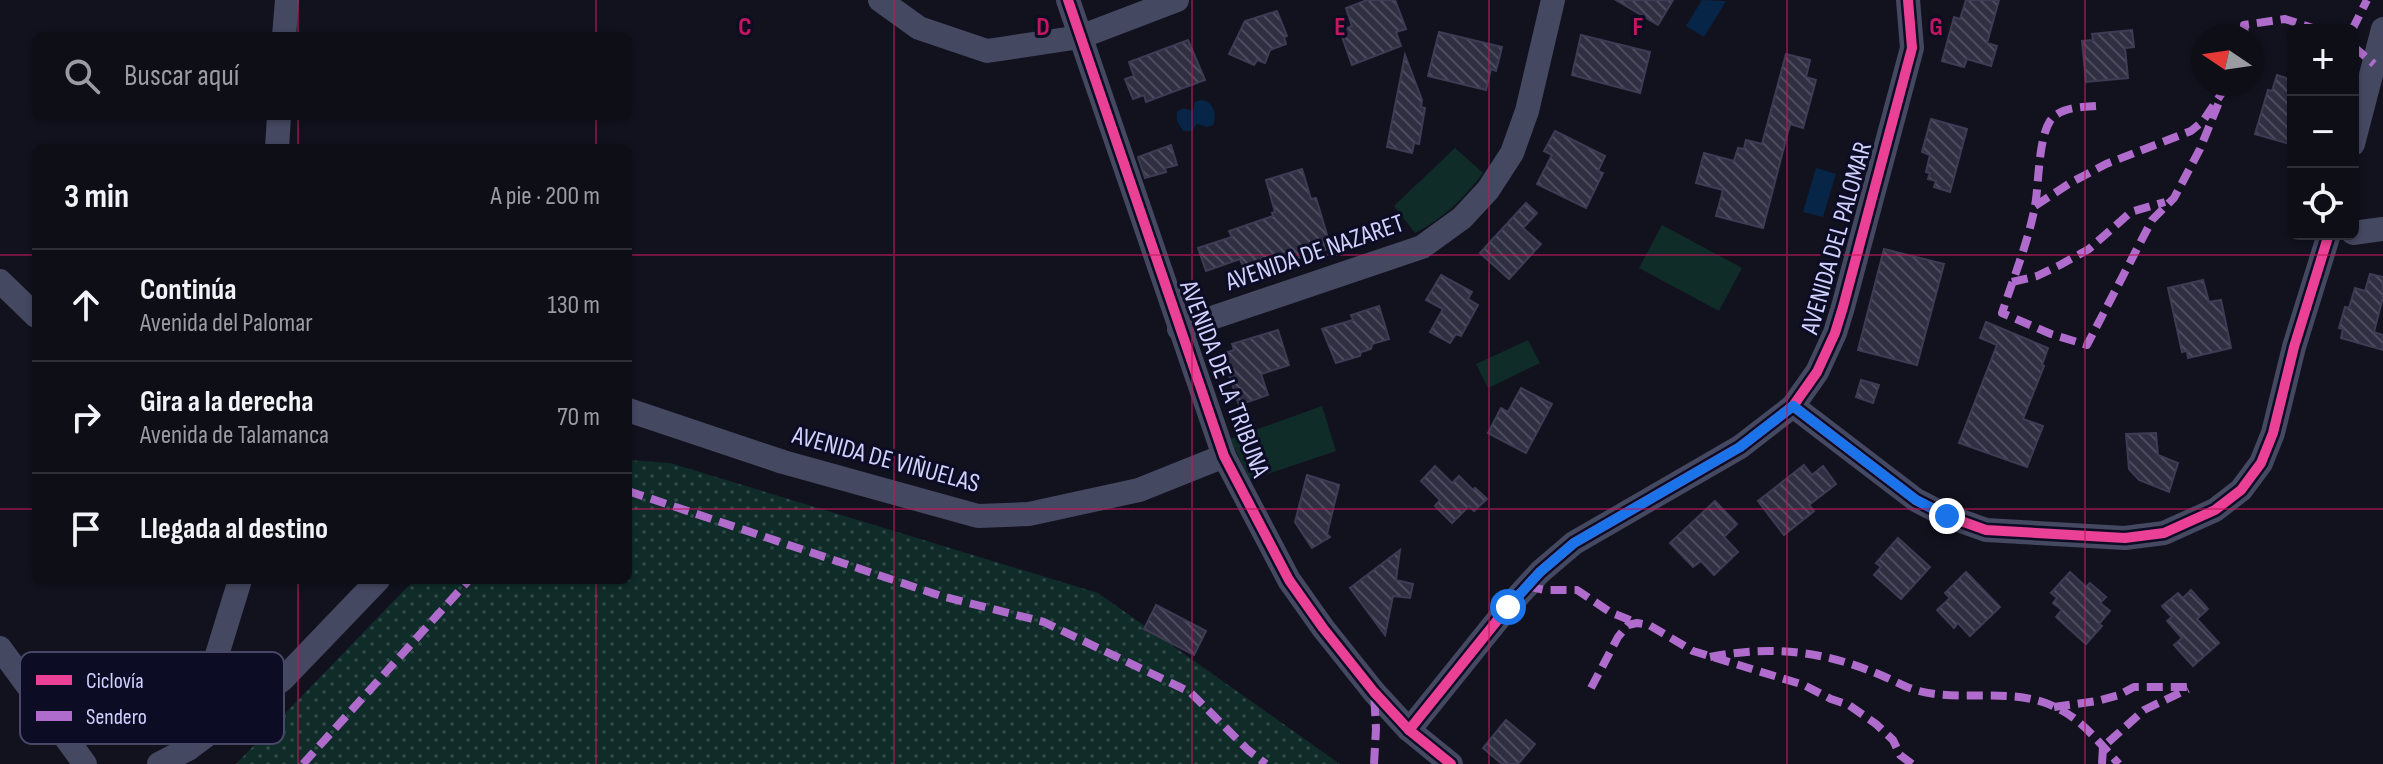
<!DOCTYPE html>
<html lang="es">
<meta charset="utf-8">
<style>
:root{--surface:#0e0e17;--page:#171720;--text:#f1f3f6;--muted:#9b9ca1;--line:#2e2e36}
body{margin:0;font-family:"Sofia Sans Condensed",sans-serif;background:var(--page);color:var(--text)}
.controls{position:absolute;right:24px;top:24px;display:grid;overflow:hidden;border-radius:12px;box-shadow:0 2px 6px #0004}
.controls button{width:72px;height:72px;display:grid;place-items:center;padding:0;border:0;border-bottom:2px solid var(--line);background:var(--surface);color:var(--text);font:40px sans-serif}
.compass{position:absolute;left:2191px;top:24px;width:72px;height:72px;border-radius:50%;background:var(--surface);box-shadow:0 2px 6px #0004;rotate:283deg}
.stop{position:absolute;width:24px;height:24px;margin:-18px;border:6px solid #1a73e8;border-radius:50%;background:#fff}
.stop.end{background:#1a73e8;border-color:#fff;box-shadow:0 2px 8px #0008}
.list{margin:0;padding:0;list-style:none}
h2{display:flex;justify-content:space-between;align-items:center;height:104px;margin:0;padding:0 32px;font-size:34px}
h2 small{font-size:26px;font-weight:400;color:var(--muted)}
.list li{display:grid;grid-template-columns:52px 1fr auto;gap:24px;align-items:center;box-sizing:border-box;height:112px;padding:0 32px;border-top:2px solid var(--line)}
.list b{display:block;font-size:30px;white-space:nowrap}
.list p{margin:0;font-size:26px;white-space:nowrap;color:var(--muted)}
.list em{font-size:26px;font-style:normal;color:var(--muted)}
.icon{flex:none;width:44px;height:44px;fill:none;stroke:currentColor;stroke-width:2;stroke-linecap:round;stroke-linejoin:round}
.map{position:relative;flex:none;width:2383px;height:764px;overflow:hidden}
.search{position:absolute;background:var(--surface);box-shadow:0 2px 6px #0004;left:32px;top:32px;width:600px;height:88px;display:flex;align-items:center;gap:20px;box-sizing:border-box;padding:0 28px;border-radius:12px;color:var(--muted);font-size:30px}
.panel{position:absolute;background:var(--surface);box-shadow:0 2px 6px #0004;left:32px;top:144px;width:600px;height:440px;border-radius:12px}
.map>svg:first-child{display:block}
</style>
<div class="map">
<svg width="2383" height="764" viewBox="0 0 2383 764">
<defs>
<pattern id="park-dots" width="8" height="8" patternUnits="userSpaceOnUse" patternTransform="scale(2)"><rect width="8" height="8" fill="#0f2c29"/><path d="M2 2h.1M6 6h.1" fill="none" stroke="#314a49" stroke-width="1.8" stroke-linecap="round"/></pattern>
<pattern id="building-back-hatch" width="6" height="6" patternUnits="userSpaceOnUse" patternTransform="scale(2)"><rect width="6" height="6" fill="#302f42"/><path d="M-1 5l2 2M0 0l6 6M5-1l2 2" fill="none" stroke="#4d4c5e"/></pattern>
</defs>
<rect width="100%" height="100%" fill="#12121f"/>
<polygon fill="url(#park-dots)" points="628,460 670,463 1098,593 1340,764 236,764 414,580 628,580"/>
<g fill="#0f2c29">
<path d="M1455,148L1483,173C1464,198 1444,218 1415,233L1394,206Z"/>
<polygon points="1662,225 1742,268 1719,311 1639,268"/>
<polygon points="1528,340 1540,363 1488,388 1476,364"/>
<polygon points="1322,406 1336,451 1250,480 1230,439"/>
</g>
<g fill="#072546">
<polygon points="1702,0 1726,1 1704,37 1686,26"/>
<path d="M1201,100C1214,101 1217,115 1213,125L1208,127L1197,124L1192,131H1183L1177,121V112L1183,108L1193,111L1195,102Z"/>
<polygon points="1816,168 1836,174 1823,217 1803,212"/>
</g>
<g fill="url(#building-back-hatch)" stroke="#3c3c54" stroke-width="2">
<polygon points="1367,0 1395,0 1406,29 1396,32 1401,46 1352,65 1340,31 1352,26 1346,8"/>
<polygon points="1616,0 1673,0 1658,25"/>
<polygon points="1966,0 1999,0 1987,43 1997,46 1991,66 1967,59 1964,67 1942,61 1954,17 1960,19"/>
<polygon points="1277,11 1287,36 1284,37 1286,44 1270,50 1265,63 1257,60 1254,65 1229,54 1245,21"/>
<polygon points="2132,30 2134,47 2125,48 2128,78 2086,82 2082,41 2093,40 2092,34"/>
<polygon points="1439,32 1502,47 1496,71 1491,69 1486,90 1428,76"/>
<polygon points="1581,35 1650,52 1640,93 1572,75"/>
<polygon points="1188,40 1205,80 1146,102 1144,95 1133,99 1125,79 1134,76 1129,62"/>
<polygon points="1786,54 1810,60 1806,77 1816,80 1803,128 1790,124 1763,228 1716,216 1723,190 1696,183 1704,153 1734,161 1738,148 1744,149 1746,140 1762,144"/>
<polygon points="1405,55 1422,100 1421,107 1425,108 1419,144 1414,143 1412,153 1387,147"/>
<polygon points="2277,75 2293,80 2293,145 2255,134 2268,90 2272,91"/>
<polygon points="1931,119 1967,129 1950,192 1934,187 1936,181 1928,179 1930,173 1926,172 1930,155 1922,152"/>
<polygon points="1555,131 1605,156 1598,171 1603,173 1586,208 1537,184 1552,155 1544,151"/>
<polygon points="1171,145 1177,165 1165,168 1166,172 1145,178 1138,157"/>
<polygon points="1302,169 1311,199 1316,198 1331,248 1289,261 1286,252 1243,266 1240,259 1206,271 1198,248 1232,237 1229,231 1273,216 1272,213 1275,212 1266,180"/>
<polygon points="1526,203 1537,213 1523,228 1541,244 1509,279 1480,253"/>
<polygon points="1884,249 1944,264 1917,365 1858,350"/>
<polygon points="2370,274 2383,277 2383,297 2374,332 2383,335 2383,350 2341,338 2343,329 2339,328 2345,307 2349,308 2355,288 2365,291"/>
<polygon points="1441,275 1472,292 1468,299 1478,305 1461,336 1456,334 1450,343 1430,332 1443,309 1426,300"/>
<polygon points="2203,280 2209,302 2221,300 2231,348 2188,358 2187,351 2182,352 2168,288"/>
<polygon points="1379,306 1389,339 1372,344 1371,349 1361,352 1360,356 1336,363 1322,329 1353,320 1351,315"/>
<polygon points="1986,322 2048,348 2042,365 2044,366 2023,419 2043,426 2027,467 1959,443 1997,345 1980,338"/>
<polygon points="1278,330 1289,365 1261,374 1268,395 1239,405 1222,354 1234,350 1232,344"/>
<polygon points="1861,380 1879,385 1873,403 1856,397"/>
<polygon points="1521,388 1552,404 1526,453 1488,433 1501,408 1508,412"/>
<polygon points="2156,433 2158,455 2178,463 2169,492 2139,480 2129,469 2126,434"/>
<polygon points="1804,465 1812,475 1823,466 1836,484 1809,505 1814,511 1784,535 1758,501"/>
<polygon points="1435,466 1452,483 1459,476 1473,490 1475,488 1487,499 1474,511 1469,506 1452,523 1435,506 1440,500 1421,481"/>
<polygon points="1307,475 1339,485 1327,534 1330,537 1312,548 1295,522"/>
<polygon points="1715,501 1737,524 1724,537 1738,552 1714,575 1701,561 1693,567 1670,543"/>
<polygon points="1898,538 1930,567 1901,599 1874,575 1881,567 1876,563"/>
<polygon points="1400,550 1396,580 1413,584 1410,598 1393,596 1385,635 1350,588"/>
<polygon points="1966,572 2000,607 1970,636 1958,623 1954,628 1937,610 1950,598 1945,593"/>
<polygon points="2070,572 2086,587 2090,583 2106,597 2100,603 2110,611 2099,624 2102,626 2086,644 2056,617 2062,610 2053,603 2057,598 2051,593"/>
<polygon points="2191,590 2208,609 2197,619 2219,643 2193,666 2174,645 2182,638 2167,621 2172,617 2162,606 2178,593 2183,598"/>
<polygon points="1156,605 1206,631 1194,655 1144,629"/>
<polygon points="1506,720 1535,744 1518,764 1502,764 1483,748"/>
</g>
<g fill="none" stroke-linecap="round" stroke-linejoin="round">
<g stroke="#454861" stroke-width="24">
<polyline points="880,0 919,28 987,51 1080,37 1177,0"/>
<polyline points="1068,0 1224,456 1289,580 1323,628 1374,692 1409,730 1451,764"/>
<polyline points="284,36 287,0"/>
<polyline points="2353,144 2383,29"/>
<polyline points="277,148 279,116"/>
<polyline points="2353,233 2383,229"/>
<polyline points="0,281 36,316"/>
<polyline points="1179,329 1422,247 1462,218 1488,190 1512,153 1527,111 1553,0"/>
<polyline points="1793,406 1916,500 1947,516 1986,530 2125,538 2164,533 2215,510 2241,490 2261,463 2273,433 2294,347 2329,234"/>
<polyline points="628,410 783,462 978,516 1029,514 1139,490 1224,456"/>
<polyline points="0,648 85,764"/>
<polyline points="1409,730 1508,607 1540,572 1574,543 1740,447 1793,406 1817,372 1835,333 1843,307 1912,48 1908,0"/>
<polyline points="188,749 240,580"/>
<polyline points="159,764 188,749 283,679 378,580"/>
</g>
<g stroke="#b06ccc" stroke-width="8" stroke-dasharray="16 8" stroke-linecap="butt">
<polyline points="2352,30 2367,0"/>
<polyline points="2245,36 2244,25 2285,19 2319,30"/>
<polyline points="2353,46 2374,64"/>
<path d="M2096,106C2081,107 2060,107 2050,121C2038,140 2039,184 2035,206C2028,243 2013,279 2002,313L2051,334L2087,345L2152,220L2174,198L2200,149L2221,97"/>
<polyline points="2035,206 2070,183 2106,164 2191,131 2203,121 2228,84"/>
<polyline points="2012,282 2037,276 2060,265 2089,249 2131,212 2165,202"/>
<polyline points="628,491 941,596 1044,622 1190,692 1248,750 1266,764"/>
<polyline points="1527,586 1544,590 1577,590 1610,612 1637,623"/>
<path d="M1710,657C1772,645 1825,651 1883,676C1904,685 1911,691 1935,694C1978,699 2022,688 2061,710C2084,722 2101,745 2119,764"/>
<polyline points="1591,688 1618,637 1628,625 1637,623 1649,625 1693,651 1804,685 1831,699 1849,705 1876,724 1893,740 1900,755 1912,764"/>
<polyline points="2054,707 2097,701 2119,695 2134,687 2191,687"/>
<polyline points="303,764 469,580"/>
<polyline points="1374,764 1376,729 1374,692"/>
<polyline points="2102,764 2103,747 2144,710 2188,689"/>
</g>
<g stroke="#0d0c25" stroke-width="15">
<g id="cycleway">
<polyline points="1068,0 1224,456 1289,580 1323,628 1374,692 1409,730 1451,764"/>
<polyline points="1793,406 1916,500 1947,516 1986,530 2125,538 2164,533 2215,510 2241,490 2261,463 2273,433 2294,347 2329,234"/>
<polyline points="1409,730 1508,607 1540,572 1574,543 1740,447 1793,406 1817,372 1835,333 1843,307 1912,48 1908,0"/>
</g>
</g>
<use href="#cycleway" stroke="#ea4096" stroke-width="10"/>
</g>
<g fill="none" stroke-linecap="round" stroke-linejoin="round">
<polyline stroke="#1a73e8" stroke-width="10" points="1508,607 1540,572 1574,543 1740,447 1793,406 1916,500 1947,516"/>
</g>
<path fill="none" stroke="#c2185b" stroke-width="2" stroke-opacity="0.55" d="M298,0V36M596,0V36M894,0V764M1192,0V764M1489,0V764M1787,0V764M2085,0V764M298,116V148M596,116V148M0,255H36M628,255H2383M0,509H36M628,509H2383M298,580V764M596,580V764"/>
<g text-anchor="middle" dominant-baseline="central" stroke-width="6" stroke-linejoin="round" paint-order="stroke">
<g font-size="26" fill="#d0d1ff" stroke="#0d0c25">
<text transform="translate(1837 238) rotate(-74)">AVENIDA DEL PALOMAR</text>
<text transform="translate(1315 253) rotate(-19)">AVENIDA DE NAZARET</text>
<text transform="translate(1224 379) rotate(69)">AVENIDA DE LA TRIBUNA</text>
<text transform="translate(886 460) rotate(15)">AVENIDA DE VIÑUELAS</text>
</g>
</g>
<rect x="20" y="652" width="264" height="92" rx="12" fill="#0d0c25" stroke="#484766" stroke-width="2"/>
<rect x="36" y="675" width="36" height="10" fill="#ea4096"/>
<rect x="36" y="711" width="36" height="10" fill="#b06ccc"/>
<g font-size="22" fill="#d0d1ff">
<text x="86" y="688">Ciclovía</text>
<text x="86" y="724">Sendero</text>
</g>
<g font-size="26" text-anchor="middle" font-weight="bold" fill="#c2185b" stroke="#0d0c25" stroke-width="6" stroke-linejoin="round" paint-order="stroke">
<text x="745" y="35">C</text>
<text x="1043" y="35">D</text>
<text x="1340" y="35">E</text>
<text x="1638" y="35">F</text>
<text x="1936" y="35">G</text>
</g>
</svg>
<div class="controls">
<button>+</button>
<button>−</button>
<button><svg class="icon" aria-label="locate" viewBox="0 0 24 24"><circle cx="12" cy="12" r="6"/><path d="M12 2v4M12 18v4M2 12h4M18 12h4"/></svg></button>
</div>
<svg class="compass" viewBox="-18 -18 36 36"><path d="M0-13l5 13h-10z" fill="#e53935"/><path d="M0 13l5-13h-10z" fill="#9b9ca1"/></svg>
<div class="stop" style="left:1508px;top:607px"></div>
<div class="stop end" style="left:1947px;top:516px"></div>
<div class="search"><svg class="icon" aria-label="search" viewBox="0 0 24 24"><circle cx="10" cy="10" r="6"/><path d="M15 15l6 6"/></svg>Buscar aquí</div>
<section class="panel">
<h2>3 min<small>A pie · 200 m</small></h2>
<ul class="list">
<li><svg class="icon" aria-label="ahead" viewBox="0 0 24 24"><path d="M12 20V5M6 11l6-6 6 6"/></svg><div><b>Continúa</b><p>Avenida del Palomar</p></div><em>130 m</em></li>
<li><svg class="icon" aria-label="right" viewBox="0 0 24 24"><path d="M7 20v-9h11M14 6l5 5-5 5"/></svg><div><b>Gira a la derecha</b><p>Avenida de Talamanca</p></div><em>70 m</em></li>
<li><svg class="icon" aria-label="arrive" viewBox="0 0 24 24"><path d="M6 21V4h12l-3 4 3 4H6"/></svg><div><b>Llegada al destino</b></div></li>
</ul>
</section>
</div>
